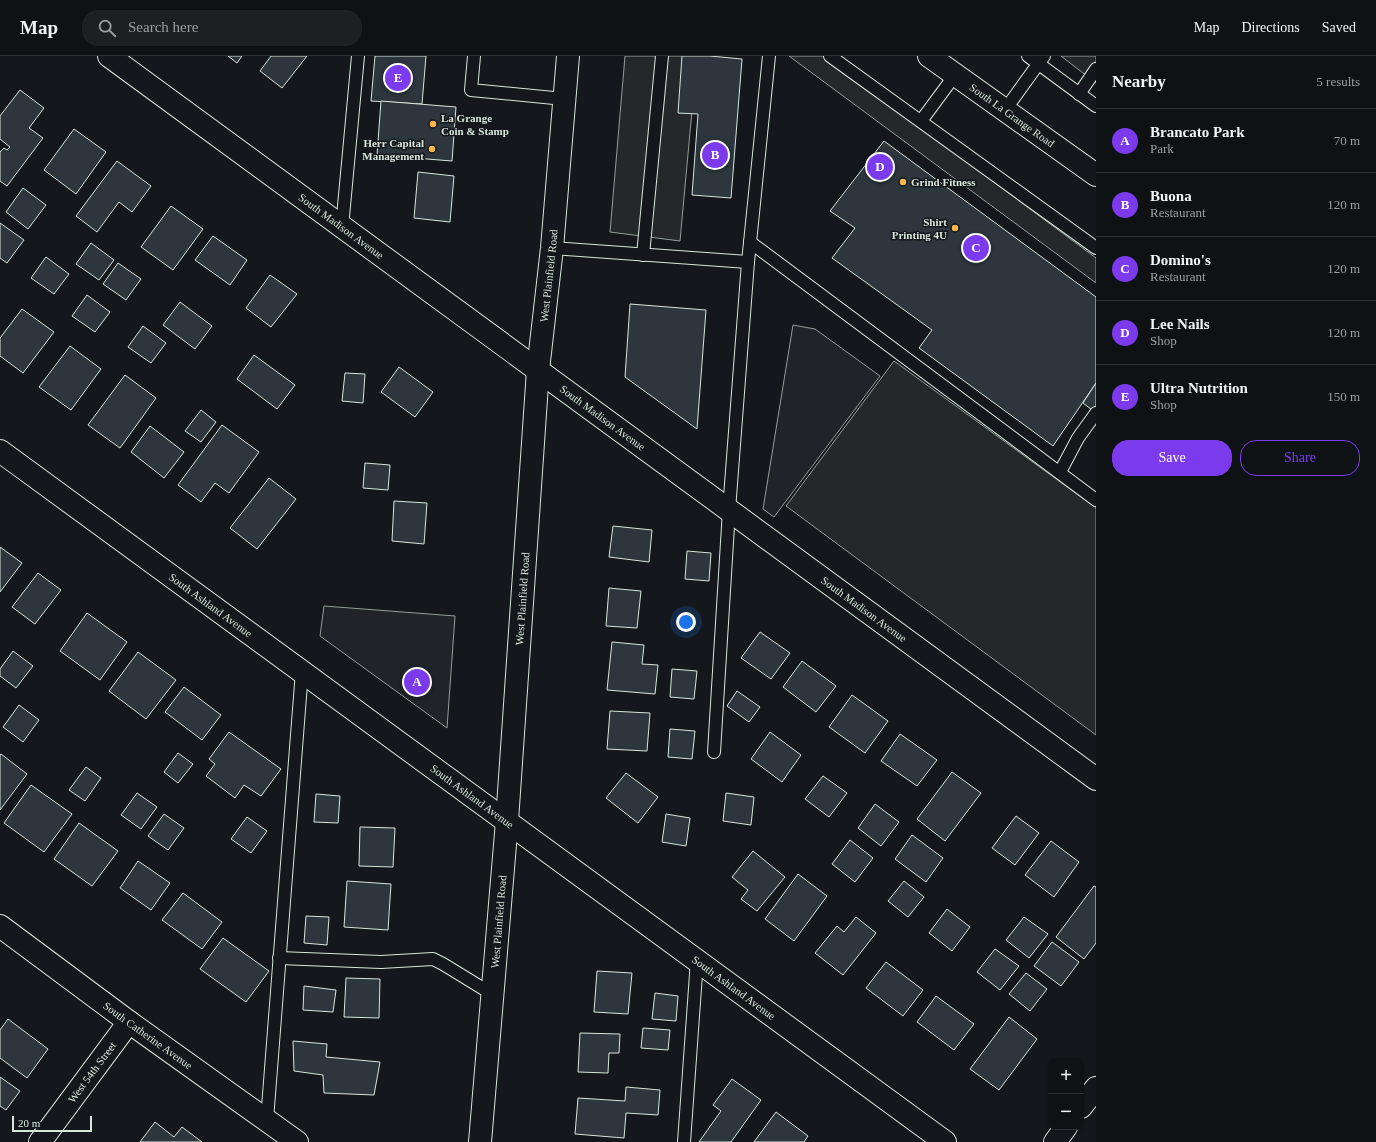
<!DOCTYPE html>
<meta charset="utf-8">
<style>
:root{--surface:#0f1215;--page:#1d2022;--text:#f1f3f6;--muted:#9b9ea0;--line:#2f3234;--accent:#7c3aed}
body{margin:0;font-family:Georgia,serif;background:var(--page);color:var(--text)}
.controls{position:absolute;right:12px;bottom:12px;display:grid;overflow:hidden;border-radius:8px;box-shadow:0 1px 3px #0004}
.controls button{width:36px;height:36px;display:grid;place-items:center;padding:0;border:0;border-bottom:1px solid var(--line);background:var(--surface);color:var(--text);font:20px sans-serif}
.scale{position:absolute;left:12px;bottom:10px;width:80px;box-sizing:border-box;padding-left:4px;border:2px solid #d8e6dc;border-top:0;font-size:11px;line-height:14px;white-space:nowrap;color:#d8e6dc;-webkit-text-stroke:3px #14181c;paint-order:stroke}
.you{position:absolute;left:686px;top:566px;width:14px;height:14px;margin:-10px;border:3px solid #fff;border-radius:50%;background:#1a73e8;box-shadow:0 0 0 6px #1a73e833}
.badge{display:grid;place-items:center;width:26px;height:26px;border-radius:50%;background:var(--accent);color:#fff;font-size:13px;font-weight:700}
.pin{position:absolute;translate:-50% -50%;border:2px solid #fff;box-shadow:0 1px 4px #0006}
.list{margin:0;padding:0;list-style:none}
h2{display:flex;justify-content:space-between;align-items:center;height:52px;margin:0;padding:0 16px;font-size:17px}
h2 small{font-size:13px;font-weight:400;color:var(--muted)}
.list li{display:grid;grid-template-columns:26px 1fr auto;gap:12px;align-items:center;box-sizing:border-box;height:64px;padding:0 16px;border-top:1px solid var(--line)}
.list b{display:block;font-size:15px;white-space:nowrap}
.list p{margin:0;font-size:13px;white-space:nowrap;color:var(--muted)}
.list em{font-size:13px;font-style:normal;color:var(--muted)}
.actions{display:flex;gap:8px;padding:12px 16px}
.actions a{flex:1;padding:9px 0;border:1px solid var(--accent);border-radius:16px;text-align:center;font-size:14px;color:var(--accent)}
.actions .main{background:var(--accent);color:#fff}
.icon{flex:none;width:22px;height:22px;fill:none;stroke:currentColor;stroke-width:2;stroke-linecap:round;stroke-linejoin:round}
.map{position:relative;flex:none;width:1096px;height:1086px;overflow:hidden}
header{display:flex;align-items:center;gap:24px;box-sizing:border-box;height:56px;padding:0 20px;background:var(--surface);border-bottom:1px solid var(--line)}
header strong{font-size:19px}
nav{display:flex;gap:22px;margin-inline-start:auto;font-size:14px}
.search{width:280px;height:36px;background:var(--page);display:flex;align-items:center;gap:10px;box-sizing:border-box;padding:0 14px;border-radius:16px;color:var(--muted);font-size:15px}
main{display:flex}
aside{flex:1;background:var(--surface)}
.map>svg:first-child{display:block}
</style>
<header>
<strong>Map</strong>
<div class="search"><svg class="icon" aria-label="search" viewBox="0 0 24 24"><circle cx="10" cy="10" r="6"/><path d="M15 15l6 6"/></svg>Search here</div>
<nav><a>Map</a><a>Directions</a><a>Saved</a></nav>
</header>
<main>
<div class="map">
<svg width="1096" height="1086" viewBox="0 0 1096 1086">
<rect width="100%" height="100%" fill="#14181c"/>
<g fill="#202428" stroke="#939e99">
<polygon points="793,269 815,273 880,320 774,461 763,453"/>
<polygon points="324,550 455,560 447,672 320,580"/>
</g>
<g fill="#24282b" stroke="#939e99">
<polygon points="625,0 697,0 680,185 610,176"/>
<polygon points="789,0 824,0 1096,202 1096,227"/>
<polygon points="1061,0 1096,0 1096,27"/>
<polygon points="894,305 1096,452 1096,679 786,450"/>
</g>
<g fill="#2c363c" stroke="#d8e6dc">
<polygon points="228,0 242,0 237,7"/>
<polygon points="271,0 307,0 282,32 260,15"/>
<polygon points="375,0 426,0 422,48 371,45"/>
<polygon points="682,0 710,0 742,3 731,142 692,139 698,58 678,57"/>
<polygon points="20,34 44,52 29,72 43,82 7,130 0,125 0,96 4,92 7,94 10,91 0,83 0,60"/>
<polygon points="381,45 456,51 452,105 377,99"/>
<polygon points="74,73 106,96 76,138 44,114"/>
<polygon points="884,85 1096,241 1096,327 1053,390 919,292 932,274 832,202 855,172 830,155"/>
<polygon points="117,105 151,130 132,156 119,146 97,176 76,160"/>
<polygon points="418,116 454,120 450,166 414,162"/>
<polygon points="23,132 46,149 28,173 6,156"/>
<polygon points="171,150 203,173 173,214 141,191"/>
<polygon points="0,167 24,184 7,207 0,202"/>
<polygon points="213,180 247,204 230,229 195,204"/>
<polygon points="91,187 114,204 99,224 76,208"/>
<polygon points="46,201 69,218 54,238 31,222"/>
<polygon points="118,207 141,223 126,244 103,228"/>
<polygon points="270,219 297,238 271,271 246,252"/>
<polygon points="87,239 110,256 95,276 72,260"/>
<polygon points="180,246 212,270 195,293 163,269"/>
<polygon points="630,248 706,254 697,373 625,321"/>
<polygon points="22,253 54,276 23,317 0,300 0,282"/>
<polygon points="143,270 166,287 151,307 128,291"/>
<polygon points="70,290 101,313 71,354 39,331"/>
<polygon points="254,299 295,329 277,353 237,323"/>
<polygon points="399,311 433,336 415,361 381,336"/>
<polygon points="345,317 365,318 363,347 342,345"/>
<polygon points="125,319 156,342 120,392 88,369"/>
<polygon points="1096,327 1096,357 1083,347"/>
<polygon points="201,354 216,366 201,386 185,375"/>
<polygon points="222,369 259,396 229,437 215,427 201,446 178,429"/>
<polygon points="150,370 184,396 164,422 131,396"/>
<polygon points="365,407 390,409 388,434 363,432"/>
<polygon points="269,422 296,443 257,493 230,472"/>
<polygon points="394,445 427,447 424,488 392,485"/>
<polygon points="613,470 652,474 649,506 609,501"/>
<polygon points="0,491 22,507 0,536"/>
<polygon points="687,495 711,497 709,525 685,523"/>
<polygon points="38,517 61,534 35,568 12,551"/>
<polygon points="609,532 641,535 637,572 606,570"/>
<polygon points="87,557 127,586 100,624 60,595"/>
<polygon points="760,576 790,597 771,623 741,602"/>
<polygon points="612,586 644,589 642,608 658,609 655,638 607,634"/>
<polygon points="13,595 33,610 16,632 0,620 0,613"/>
<polygon points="138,596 176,624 146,663 109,635"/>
<polygon points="802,605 836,630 816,656 783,631"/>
<polygon points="672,613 697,615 694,643 670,641"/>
<polygon points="184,631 221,659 202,684 165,656"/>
<polygon points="737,635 760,651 749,666 727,650"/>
<polygon points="852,639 888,665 865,697 829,671"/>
<polygon points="19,649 39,664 23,686 3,671"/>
<polygon points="610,655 650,657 647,695 607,693"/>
<polygon points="670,673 695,675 692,703 668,701"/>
<polygon points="229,676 281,713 261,740 244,729 235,742 206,720 215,708 209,703"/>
<polygon points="770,676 801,699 782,726 751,703"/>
<polygon points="900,678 937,704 917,730 881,705"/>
<polygon points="178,697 193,708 178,727 164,716"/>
<polygon points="1,698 27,718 0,754 0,699"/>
<polygon points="86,711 101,722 85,745 69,734"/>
<polygon points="952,716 981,737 945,785 917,763"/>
<polygon points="626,717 658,741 638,767 606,742"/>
<polygon points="823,720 847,737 829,761 805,743"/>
<polygon points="31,729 72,758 44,796 4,767"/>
<polygon points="137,737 157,751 141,773 121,759"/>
<polygon points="726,737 754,741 751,769 723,765"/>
<polygon points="316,738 340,740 338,767 314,766"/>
<polygon points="875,748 899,766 881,790 858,772"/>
<polygon points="164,758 184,772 168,794 148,780"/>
<polygon points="666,758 690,762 686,790 662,786"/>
<polygon points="1016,760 1039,777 1015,809 992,792"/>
<polygon points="247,761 267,775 251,797 231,783"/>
<polygon points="79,767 118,795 92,830 54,803"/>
<polygon points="360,771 395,772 393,811 359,810"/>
<polygon points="912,779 943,802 926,826 895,803"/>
<polygon points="850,784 873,802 855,826 832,808"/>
<polygon points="1051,785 1079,806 1054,841 1025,819"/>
<polygon points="753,795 785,821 757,855 741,843 748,834 732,821"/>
<polygon points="138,805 170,827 151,854 120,832"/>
<polygon points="798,818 827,840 794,885 765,863"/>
<polygon points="347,825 391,828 388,874 344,871"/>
<polygon points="904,825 924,841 908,861 888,845"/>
<polygon points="1094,830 1096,831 1096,887 1084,903 1056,881"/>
<polygon points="183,837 222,866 202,893 162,864"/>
<polygon points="947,853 970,871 952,895 929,877"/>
<polygon points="306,860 329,861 327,889 304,887"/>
<polygon points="856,861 876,877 843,919 815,897 837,870 844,876"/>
<polygon points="1024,861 1048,878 1029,902 1006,884"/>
<polygon points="223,882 269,915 246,946 200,913"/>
<polygon points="1052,886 1079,906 1061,930 1034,910"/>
<polygon points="995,893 1019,910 1000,934 977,916"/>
<polygon points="886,906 923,934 903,960 866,932"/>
<polygon points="597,915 632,917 628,958 594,956"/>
<polygon points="1026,917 1047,933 1030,955 1009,938"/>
<polygon points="346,922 380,923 379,962 344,961"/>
<polygon points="304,930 336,934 333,956 303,954"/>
<polygon points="655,937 678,940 676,965 652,963"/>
<polygon points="936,940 974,968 954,994 917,966"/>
<polygon points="1009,961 1037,983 999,1034 970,1013"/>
<polygon points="8,963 48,993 27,1022 0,1002 0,974"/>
<polygon points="643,972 670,974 668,994 641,992"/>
<polygon points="580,977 620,978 619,997 609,997 608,1017 578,1016"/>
<polygon points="293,985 327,988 326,1001 380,1006 374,1039 324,1037 323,1019 294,1015"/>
<polygon points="0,1021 20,1035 6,1054 0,1050"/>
<polygon points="732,1023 761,1044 731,1086 699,1086 721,1055 713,1049"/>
<polygon points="626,1031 660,1034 658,1059 626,1057 624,1082 575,1078 578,1042 625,1045"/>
<polygon points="776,1056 808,1080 804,1086 754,1086"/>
<polygon points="155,1066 174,1081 182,1071 202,1086 140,1086"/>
</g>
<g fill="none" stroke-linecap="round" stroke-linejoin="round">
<g stroke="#d8e6dc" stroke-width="14">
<g id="lane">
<polyline points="474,0 471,34 564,43"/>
<polyline points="830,0 1096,192"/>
<polyline points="1028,0 1096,50"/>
<polyline points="1079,38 1096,13"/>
<polyline points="1005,54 1044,0"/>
<polyline points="921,65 955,19"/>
<polyline points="342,171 358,0"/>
<polyline points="750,186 1096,444"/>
<polyline points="552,192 748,206"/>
<polyline points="643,199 662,0"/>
<polyline points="1060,416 1078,382 1096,357"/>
<polyline points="714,696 729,454 748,206 769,0"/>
<polyline points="279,902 381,906 433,903 443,908 492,938"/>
<polyline points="267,1064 302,615"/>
<polyline points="684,1086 697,904"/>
</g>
</g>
<g stroke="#d8e6dc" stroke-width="24">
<g id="street">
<path id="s1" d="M109,0L1096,723"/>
<path id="s2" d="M0,395L945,1086"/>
<path id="s3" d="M0,870L129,966L297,1086"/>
<path id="s4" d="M40,1086L129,966"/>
</g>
</g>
<g stroke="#d8e6dc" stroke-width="24">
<g id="secondary">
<polyline points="1081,1051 1096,1032"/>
<path id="s5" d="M480,1086L507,765L538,314L552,192L568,0"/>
<polyline points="1055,1086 1066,1071"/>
</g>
</g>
<g stroke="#d8e6dc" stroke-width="24">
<g id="primary">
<path id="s6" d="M929,0L1096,119"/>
</g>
</g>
<use href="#lane" stroke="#14181c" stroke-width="12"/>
<use href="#street" stroke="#14181c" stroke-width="22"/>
<use href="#secondary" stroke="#14181c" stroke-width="22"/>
<use href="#primary" stroke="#14181c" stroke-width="22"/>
</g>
<g fill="#ffb74d" stroke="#14181c" stroke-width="1.5">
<circle cx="433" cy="68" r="4"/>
<circle cx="432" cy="93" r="4"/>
<circle cx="903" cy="126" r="4"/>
<circle cx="955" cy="172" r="4"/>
</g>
<g text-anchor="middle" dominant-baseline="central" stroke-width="3" stroke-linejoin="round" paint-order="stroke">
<g font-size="11" fill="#d8e6dc" stroke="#14181c">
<text stroke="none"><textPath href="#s6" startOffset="102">South La Grange Road</textPath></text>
<text stroke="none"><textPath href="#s1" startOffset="288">South Madison Avenue</textPath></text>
<text stroke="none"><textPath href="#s5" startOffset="869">West Plainfield Road</textPath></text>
<text stroke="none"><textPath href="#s1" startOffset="612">South Madison Avenue</textPath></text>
<text stroke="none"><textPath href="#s5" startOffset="545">West Plainfield Road</textPath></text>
<text stroke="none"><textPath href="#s2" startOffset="261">South Ashland Avenue</textPath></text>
<text stroke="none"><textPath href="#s1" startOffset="936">South Madison Avenue</textPath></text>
<text stroke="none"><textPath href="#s2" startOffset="585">South Ashland Avenue</textPath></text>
<text stroke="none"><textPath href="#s5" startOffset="221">West Plainfield Road</textPath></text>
<text stroke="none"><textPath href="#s2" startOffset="909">South Ashland Avenue</textPath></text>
<text stroke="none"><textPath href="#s3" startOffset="184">South Catherine Avenue</textPath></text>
<text stroke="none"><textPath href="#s4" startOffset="87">West 54th Street</textPath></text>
</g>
<g font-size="11" font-weight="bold" fill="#d8e6dc" stroke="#14181c" text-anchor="start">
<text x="441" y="62">La Grange<tspan x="441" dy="13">Coin &amp; Stamp</tspan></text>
<text x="424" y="87" text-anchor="end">Herr Capital<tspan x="424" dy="13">Management</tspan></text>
<text x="911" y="126">Grind Fitness</text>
<text x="947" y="166" text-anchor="end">Shirt<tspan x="947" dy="13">Printing 4U</tspan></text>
</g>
</g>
</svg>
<div class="controls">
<button>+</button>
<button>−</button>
</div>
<div class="scale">20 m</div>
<div class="you"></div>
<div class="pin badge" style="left:417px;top:626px">A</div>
<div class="pin badge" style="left:715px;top:99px">B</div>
<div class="pin badge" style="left:976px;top:192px">C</div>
<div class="pin badge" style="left:880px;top:111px">D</div>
<div class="pin badge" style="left:398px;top:22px">E</div>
</div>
<aside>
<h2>Nearby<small>5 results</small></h2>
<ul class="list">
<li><span class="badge">A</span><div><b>Brancato Park</b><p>Park</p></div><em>70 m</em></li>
<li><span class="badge">B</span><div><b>Buona</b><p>Restaurant</p></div><em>120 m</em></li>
<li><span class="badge">C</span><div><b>Domino's</b><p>Restaurant</p></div><em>120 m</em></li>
<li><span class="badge">D</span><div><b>Lee Nails</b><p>Shop</p></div><em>120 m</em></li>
<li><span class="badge">E</span><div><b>Ultra Nutrition</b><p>Shop</p></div><em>150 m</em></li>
</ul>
<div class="actions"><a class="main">Save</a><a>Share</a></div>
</aside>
</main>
